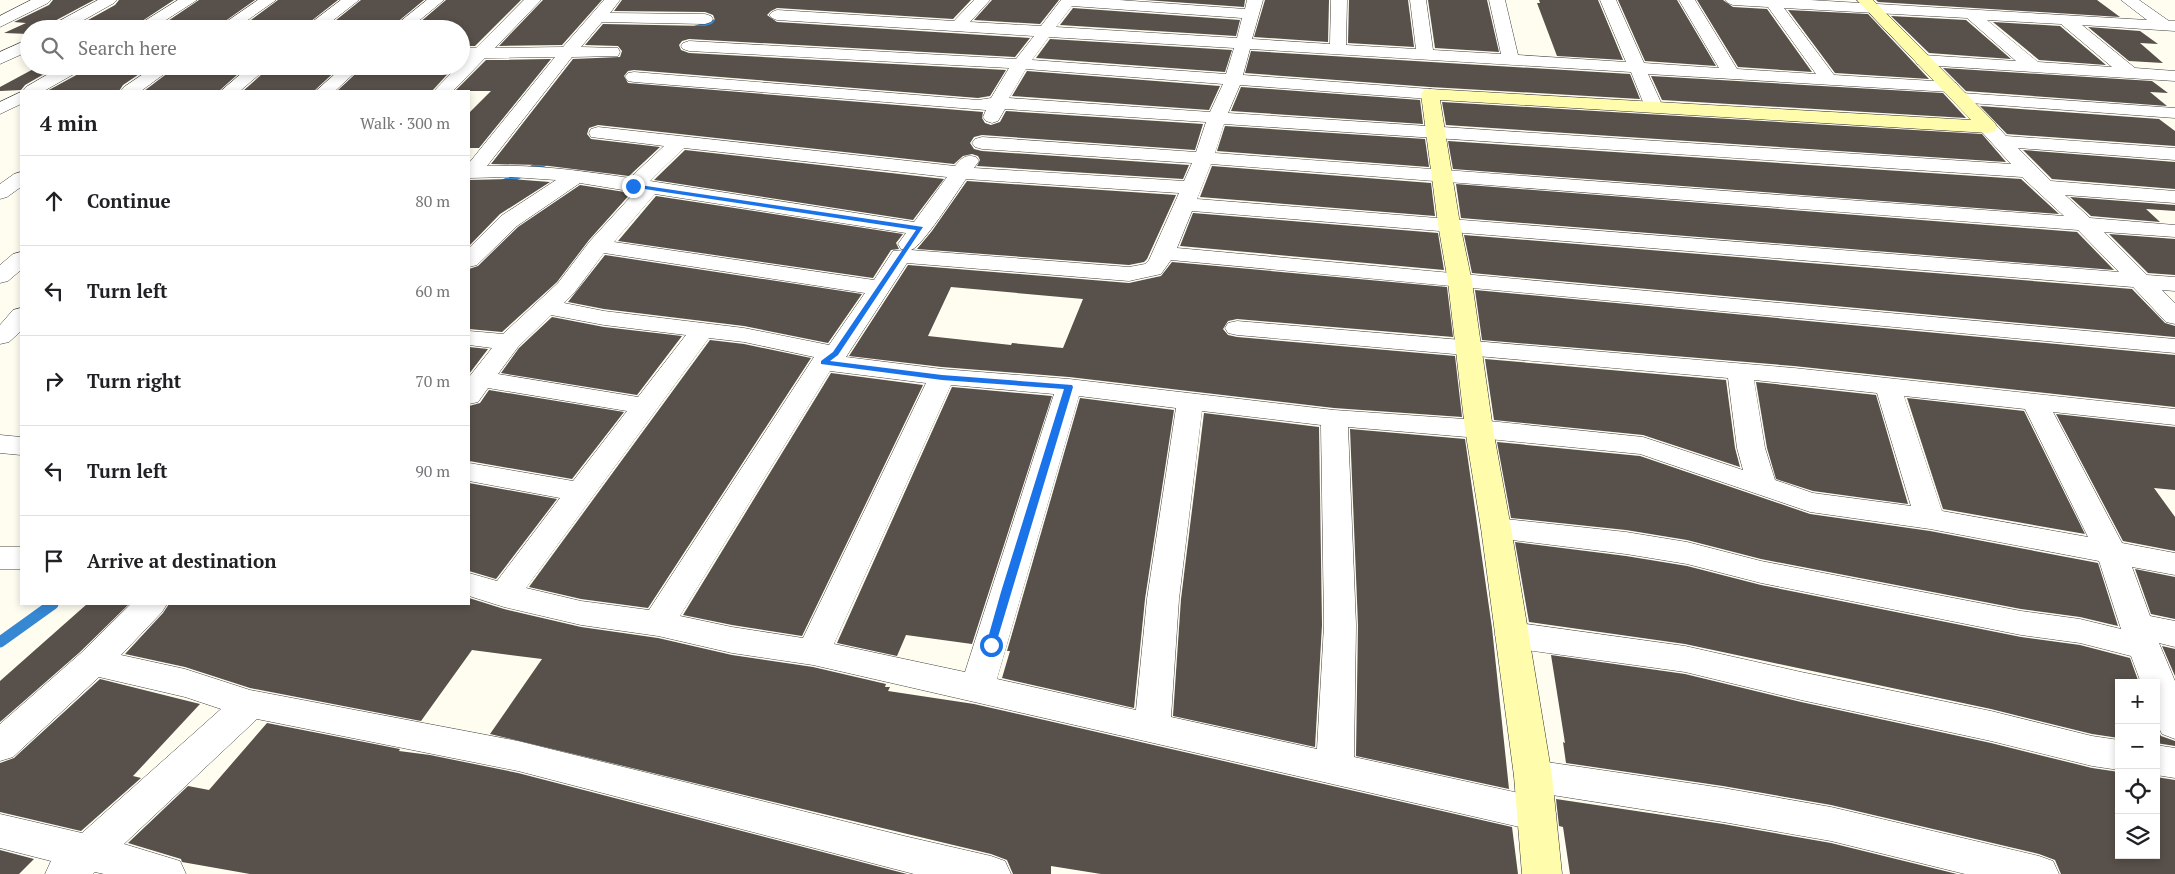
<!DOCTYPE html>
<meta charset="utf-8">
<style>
:root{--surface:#fff;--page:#f6f6f6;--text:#202124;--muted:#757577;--line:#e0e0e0}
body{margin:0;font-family:"PT Serif",serif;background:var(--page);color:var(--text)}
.controls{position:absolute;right:15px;bottom:15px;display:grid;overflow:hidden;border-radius:0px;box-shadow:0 2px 8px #0003}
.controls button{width:45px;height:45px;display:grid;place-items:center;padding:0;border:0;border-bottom:1px solid var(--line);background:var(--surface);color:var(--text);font:25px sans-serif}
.stop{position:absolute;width:15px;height:15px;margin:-11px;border:4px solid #1a73e8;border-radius:50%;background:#fff}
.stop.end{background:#1a73e8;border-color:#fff;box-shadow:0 1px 5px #0008}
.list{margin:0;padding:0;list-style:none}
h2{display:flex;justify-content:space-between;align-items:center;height:65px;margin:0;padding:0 20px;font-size:21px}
h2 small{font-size:16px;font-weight:400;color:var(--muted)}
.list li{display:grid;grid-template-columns:32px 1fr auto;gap:15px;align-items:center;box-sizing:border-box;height:90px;padding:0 20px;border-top:1px solid var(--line)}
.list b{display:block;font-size:19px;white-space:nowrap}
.list em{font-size:16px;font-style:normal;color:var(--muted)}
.icon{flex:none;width:28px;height:28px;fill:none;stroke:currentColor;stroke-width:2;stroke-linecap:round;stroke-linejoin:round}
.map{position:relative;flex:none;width:2175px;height:874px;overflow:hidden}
.search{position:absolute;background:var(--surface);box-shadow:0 2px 8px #0003;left:20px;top:20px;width:450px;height:55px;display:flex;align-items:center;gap:12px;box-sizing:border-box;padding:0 18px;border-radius:28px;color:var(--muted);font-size:19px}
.panel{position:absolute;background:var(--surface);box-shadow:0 2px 8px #0003;left:20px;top:90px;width:450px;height:515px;border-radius:0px}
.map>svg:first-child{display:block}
</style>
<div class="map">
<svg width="2175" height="874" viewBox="0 0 2175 874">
<rect width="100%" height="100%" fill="#fffdf0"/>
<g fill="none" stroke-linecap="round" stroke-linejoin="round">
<polyline stroke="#3688d2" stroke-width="5.5" points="693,29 724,19"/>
<polyline stroke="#3688d2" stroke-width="7" points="499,185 550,160"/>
<polyline stroke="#3688d2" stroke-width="11" points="0,642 53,604"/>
</g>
<g fill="#58504a" fill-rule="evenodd">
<polygon points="53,0 94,0 49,24 46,29 29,29 29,34 4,33 26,23 14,22 49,5"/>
<polygon points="119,0 174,0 130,29 72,29 115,5"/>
<polygon points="199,0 255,0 214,29 156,29"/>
<polygon points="278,0 338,0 301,29 239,29"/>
<polygon points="361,0 424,0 389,29 325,29"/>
<polygon points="446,0 521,0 475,46 461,46 461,29 412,29"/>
<polygon points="543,0 602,0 562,45 499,46"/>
<polygon points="622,0 971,0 953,19 777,8 771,11 767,15 777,22 1030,38 1015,57 689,39 682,41 679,45 681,50 689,53 1006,70 990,96 978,98 634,70 628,71 624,76 628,83 983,112 982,118 985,123 991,125 1000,122 1006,111 1203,124 1195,150 982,135 974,137 970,143 974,149 982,151 1189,165 1183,179 977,166 980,160 978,156 972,154 963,156 954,164 598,125 589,128 587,134 591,139 660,147 629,176 541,165 491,164 573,59 620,57 622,51 618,46 585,45 603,24 705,26 712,24 715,20 713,15 705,12 614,11"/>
<polygon points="992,0 1059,0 1040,24 974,20"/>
<polygon points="1145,0 1245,0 1244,7"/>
<polygon points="1265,0 1329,0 1328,42 1254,37"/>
<polygon points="1349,0 1408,0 1414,47 1348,43"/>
<polygon points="1428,0 1487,0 1499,52 1435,48"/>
<polygon points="1539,0 1598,0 1623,60 1557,56 1537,3 1540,3"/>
<polygon points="1618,0 1677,0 1716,66 1645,61"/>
<polygon points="1697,0 1723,0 1733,7 1767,9 1812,72 1738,67"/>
<polygon points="1876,0 2097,0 2120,17 1878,2"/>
<polygon points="1073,8 1240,20 1236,36 1060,25"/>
<polygon points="1788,10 1868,14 1929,79 1835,73"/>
<polygon points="1891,16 1966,20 2011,59 1929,53"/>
<polygon points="1993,22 2060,26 2106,65 2039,60"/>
<polygon points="2088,27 2140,31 2158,44 2140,43 2163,63 2129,61"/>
<polygon points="1050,39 1232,50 1225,72 1036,58"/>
<polygon points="1251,51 1630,74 1640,99 1430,87 1245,73"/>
<polygon points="551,59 479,148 469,148 469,113 491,91 455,91 486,60"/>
<polygon points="39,66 58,66 25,85 21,90 0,91 0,87"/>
<polygon points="85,66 151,66 123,85 119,91 47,91 82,72"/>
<polygon points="177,66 247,66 219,91 144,91"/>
<polygon points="271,66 341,66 314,91 243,91"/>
<polygon points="364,66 455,66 432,91 337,91"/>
<polygon points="1943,68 2152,81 2168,93 2150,92 2167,106 1966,91"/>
<polygon points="1027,71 1220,86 1209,110 1012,96"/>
<polygon points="1651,76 1943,93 1966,118 1662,100"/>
<polygon points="1241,87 1420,100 1423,124 1231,111"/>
<polygon points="1442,102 1982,134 2006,162 1446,125"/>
<polygon points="1980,106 2159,119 2175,131 2175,146 2007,134"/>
<polygon points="1225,126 1425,139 1429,167 1217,151"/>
<polygon points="1448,141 2021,179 2059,214 1453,169"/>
<polygon points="685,150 944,179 913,220 654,180"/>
<polygon points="2023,150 2175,162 2175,189 2052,179"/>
<polygon points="1212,166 1431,183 1435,216 1200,197"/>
<polygon points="511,179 550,182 500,214 469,246 469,180"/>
<polygon points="967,181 1176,195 1147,259 1144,262 1129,265 917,249 932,231"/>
<polygon points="1456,184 2077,232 2114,270 1461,218"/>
<polygon points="580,185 631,193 589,240 557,282 502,332 469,329 469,269 478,266 518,227"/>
<polygon points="656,196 903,234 896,243 899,249 891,250 873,278 618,241"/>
<polygon points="2070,197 2175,205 2175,211 2146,209 2160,222 2091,216"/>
<polygon points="1193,213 1438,233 1444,270 1180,246"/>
<polygon points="2109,234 2175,239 2175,275 2148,273"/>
<polygon points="1464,235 2132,289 2165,323 2175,326 2175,337 1472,273"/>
<polygon points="605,255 862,294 828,343 744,326 604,309 568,302"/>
<path d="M1172,262L1447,287L1453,337L1237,319L1228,321L1223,329L1228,335L1237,337L1455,356L1462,417L1334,408L1069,377L942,367L849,356L908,265L1129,283L1161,276ZM951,287L1083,299L1063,348L1012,343L1011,345L928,336Z"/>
<polygon points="1475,290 2175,355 2175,407 1794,366 1482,340"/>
<polygon points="552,317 604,327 682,336 637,395 501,373 519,348"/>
<polygon points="710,340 744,344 811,358 648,608 581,599 529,587"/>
<polygon points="469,347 488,349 469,374"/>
<polygon points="1485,359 1726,380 1735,448 1740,467 1643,435 1494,420"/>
<polygon points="831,373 923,385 802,636 732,625 683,615"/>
<polygon points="1756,382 1876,395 1908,504 1813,491 1776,479 1767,448"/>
<polygon points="952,387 1052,396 972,644 906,635 897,656 837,643"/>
<polygon points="489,390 624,412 572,479 469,461 469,406 480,403"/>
<polygon points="1080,398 1174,410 1145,599 1134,708 1002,678 1010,651 1007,651"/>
<polygon points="1907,398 2024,411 2085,534 1943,509"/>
<polygon points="1204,413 1319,427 1322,625 1315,747 1173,716 1181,599"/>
<polygon points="2056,414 2175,427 2175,490 2154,488 2175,517 2175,551 2123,541"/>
<polygon points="1350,429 1465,439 1492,628 1509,789 1356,756 1358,625"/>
<polygon points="1497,442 1640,456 1810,514 1930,531 2098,563 2118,626 2080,617 2021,609 1761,559 1687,540 1626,530 1511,518"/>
<polygon points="469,483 557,499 496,579 469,571"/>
<polygon points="1515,542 1626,556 1687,566 1761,585 2021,637 2080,645 2130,658 2139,683 2119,683 2119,738 2092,734 1991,709 1685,644 1529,622"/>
<polygon points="2135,569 2175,577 2175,619 2151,614"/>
<polygon points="469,598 504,609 581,627 658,638 732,655 813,667 886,684 885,687 890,687 888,691 974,704 1512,827 1518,874 1101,874 1051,866 1051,874 1013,874 1007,860 991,854 490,734 542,659 472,650 421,721 250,688 185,667 125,654 163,613 169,604 469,604"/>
<polygon points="87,604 129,604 80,652 0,722 0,681"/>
<polygon points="2162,646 2175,649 2175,676"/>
<polygon points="1551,655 1685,674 1801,702 1991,743 2092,768 2119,772 2119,855 2156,855 2156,777 2175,780 2175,874 2061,874 2055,860 2039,854 1831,805 1723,786 1566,763 1563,742 1565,743"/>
<polygon points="100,679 200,704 133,776 141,778 81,831 0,812 0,763 14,758"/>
<polygon points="267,723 400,749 399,751 430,755 518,773 907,874 250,874 182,862 181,859 128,843 188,786 209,790"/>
<polygon points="2156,727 2161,736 2175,741 2175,746 2156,743"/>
<polygon points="1556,799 1723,824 1831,843 1957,874 1570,874 1563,827 1559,826"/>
<polygon points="0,850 34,859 19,874 0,874"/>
</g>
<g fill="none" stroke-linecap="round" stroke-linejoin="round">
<g stroke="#414141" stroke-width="1">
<g id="street">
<polygon points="31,0 51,0 48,3 0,27 0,16"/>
<polygon points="98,0 117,0 114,3 68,29 48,29 50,26"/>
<polygon points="178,0 197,0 152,29 132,29"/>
<polygon points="258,0 276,0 235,29 216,29"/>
<polygon points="341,0 359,0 322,29 303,29"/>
<polygon points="427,0 444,0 409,29 391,29"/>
<path d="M524,0H541L495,48L563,47L604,0H620L610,13L705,14L711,16L713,19L711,22L705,24L602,22L581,47L618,48L620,52L618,56L572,57L487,166C535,164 583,171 630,178L664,146L591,137L589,133L591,129L598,127L955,166C962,158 965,154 976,157L979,161L974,168L1184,181L1192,163L982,149L975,147L972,143L975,139L982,137L1196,152L1206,122L1005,109L998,121L992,123L986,121L983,117L986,110L634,82L628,81L625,77L628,73L634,72L978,100L991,98L1009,68L689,51L683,49L681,46L683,43L689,41L1016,59L1034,36L777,20L772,18L769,15L772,12L777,10L954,21L974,0H990L970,22L1041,26L1061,0H1119L1245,9L1247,0H1263L1252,39L1330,44L1331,0H1347L1346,45L1416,49L1410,0H1426L1433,50L1501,54L1489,0H1505L1518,55L1626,62L1600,0H1616L1644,63L1719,68L1679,0H1695L1737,69L1816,74L1768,7L1733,5L1728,3L1725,0H1810L2147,20L2121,0H2139L2169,21H2175V31L2082,25L2135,68L2175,71V81L1923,65L1917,64L1915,60L1917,56L1923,55L2016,61L1967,18L1784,8L1834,75L1950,82L1956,83L1959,87L1956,91L1950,92L1648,74L1663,107L1660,111L1654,112L1648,111L1645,107L1631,72L1250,49L1243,75L1430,89L1436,90L1439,94L1436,98L1430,99L1240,85L1228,113L2011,164L1981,131L1979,127L1981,123C1994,120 1998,127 2006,136L2175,148V160L2018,148L2051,181L2175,191V203L2065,195L2090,218L2175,225V237L2104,232L2147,275L2175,277V291L2162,290L2175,303V324L2166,322L2133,287L1192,211L1177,248L2175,339V353L1171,260L1161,274L1129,281L907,263L846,357L942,369L1069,379L1334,410L1479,420L1643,437L1743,470L1737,448L1728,378L1237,335L1228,333L1225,328L1228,323L1237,321L1794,368L2175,409V425L2053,412L2122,543L2175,553V575L2132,567L2150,616L2175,621V647L2159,643L2175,681V739L2162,734L2156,722V683H2141L2131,656L2080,643L2021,635L1761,583L1687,564L1626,554L1496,538L1485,535L1481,528L1485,521L1496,518L1626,532L1687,542L1761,561L2021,611L2080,619L2121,629L2099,561L1930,529L1810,512L1640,454L1479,438L1348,427L1356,625L1354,757L1537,797L1551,802L1556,814L1551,826L1537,831L813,665L732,653L658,636L581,625L504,607L469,596V573L497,581L560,498L469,481V463L573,481L627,411L488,388L478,402L469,404V377L492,348L469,345V331L503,334L558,283L590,241L635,192L580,183L517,226L477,265L469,267V248L501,216L556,180L511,177L469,178V163L555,57L485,58L453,91H434L458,66H461V63L466,58H461V48H476ZM1072,6L1242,18L1237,38L1056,27ZM1987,20L2061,24L2112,67L2038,62ZM1049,37L1234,48L1226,74L1032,60ZM1026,69L1223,84L1210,112L1009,98ZM1224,124L2022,177L2064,216L1215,153ZM684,148L947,177L914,222L650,181ZM1211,164L2078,230L2119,272L1197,199ZM966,179L1179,193L1149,260L1145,264L1129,267L911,250C922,247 956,193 966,179ZM655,194L906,233L898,244L901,249L905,250L893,251L874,280L614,242ZM604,253L865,293L829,345L744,328L604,311L564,303L574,293ZM551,315L604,325L686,335L638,397L498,374L518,347ZM709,338L744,342L814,357L649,610L581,601L526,588ZM830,371L926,383L803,638L732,627L680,616ZM1754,380L1877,393L1911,506L1813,493L1775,480L1765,448ZM951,385L1054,394L965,672L834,644ZM1079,396L1176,408L1147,599L1136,710L997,679ZM1904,396L2025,409L2088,537L1942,511ZM1202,411L1321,425L1324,625L1317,749L1171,717L1179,599Z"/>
<polygon points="29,39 29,51 0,64 0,52"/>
<polygon points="62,66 83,66 81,70 44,91 23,91 26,87"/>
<polygon points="155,66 175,66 141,91 121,91 124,87"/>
<polygon points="250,66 269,66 240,91 221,91"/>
<polygon points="344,66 362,66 335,91 316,91"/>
<polygon points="21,92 21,104 0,114 0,102"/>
<polygon points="1962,93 2175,108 2175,118 1956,102 1953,98 1956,94"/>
<polygon points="21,172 21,187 7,197 0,199 0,184 14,174"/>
<polygon points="21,252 21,270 8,281 0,283 0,265 13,254"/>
<polygon points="21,308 21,331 9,342 0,344 0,325 13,310"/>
<polygon points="0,435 21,437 21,455 0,453"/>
<rect x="0" y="547" width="21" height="22"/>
<polygon points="131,604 167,604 162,612 121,655 185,669 250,690 518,741 904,836 991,856 1005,861 1011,874 914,874 518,771 257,719 124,844 180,861 186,874 104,874 95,872 93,874 45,874 51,861 0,848 0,814 82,833 221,709 185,697 99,677 13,757 0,761 0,724 81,653"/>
<polygon points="1512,622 1685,646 1801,672 1991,711 2092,736 2119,740 2119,770 2092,766 1991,741 1801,700 1685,672 1512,648 1500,644 1495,635 1500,626"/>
<polygon points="2156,745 2175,748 2175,778 2156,775"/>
<polygon points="1533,760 1723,788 1831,807 2039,856 2053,861 2059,874 1965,874 1831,841 1723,822 1533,792 1520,787 1514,776 1520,765"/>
</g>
</g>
<g stroke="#303030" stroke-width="1">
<polygon id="secondary" points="1857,0 1873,0 1995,123 1997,127 1995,131 1988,133 1440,100 1460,224 1472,282 1493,429 1511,528 1552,776 1562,874 1522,874 1514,776 1481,528 1465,429 1448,282 1438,224 1421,94 1424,90 1430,89 1971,120"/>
</g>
<use href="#street" fill="#fff" fill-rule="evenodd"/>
<use href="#secondary" fill="#fffcab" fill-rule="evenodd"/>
</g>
<polygon fill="#1a73e8" points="633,184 923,227 838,355 830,361 942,375 1072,385 1073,387 995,647 988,647 986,645 1001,592 1064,389 942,380 821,364 821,361 833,352 916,230 631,187"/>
</svg>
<div class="controls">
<button>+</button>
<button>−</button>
<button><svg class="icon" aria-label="locate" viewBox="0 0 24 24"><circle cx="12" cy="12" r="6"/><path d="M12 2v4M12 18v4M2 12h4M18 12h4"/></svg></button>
<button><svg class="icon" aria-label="layers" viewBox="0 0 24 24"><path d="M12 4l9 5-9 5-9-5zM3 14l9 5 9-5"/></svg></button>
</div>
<div class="stop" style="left:991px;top:645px"></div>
<div class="stop end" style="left:633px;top:186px"></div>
<div class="search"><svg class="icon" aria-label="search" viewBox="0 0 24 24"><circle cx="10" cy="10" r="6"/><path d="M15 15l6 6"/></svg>Search here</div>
<section class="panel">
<h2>4 min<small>Walk · 300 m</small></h2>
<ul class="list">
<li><svg class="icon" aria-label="ahead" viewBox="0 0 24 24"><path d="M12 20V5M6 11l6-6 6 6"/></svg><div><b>Continue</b></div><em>80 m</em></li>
<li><svg class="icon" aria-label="left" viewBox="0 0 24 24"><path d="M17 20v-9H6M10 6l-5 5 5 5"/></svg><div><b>Turn left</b></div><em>60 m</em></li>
<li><svg class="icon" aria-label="right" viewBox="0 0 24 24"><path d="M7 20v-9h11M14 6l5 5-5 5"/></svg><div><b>Turn right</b></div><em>70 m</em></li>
<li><svg class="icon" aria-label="left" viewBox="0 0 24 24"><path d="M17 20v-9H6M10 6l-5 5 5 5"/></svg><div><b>Turn left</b></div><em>90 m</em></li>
<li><svg class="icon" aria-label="arrive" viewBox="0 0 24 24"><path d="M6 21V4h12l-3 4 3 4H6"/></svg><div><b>Arrive at destination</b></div></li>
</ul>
</section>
</div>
